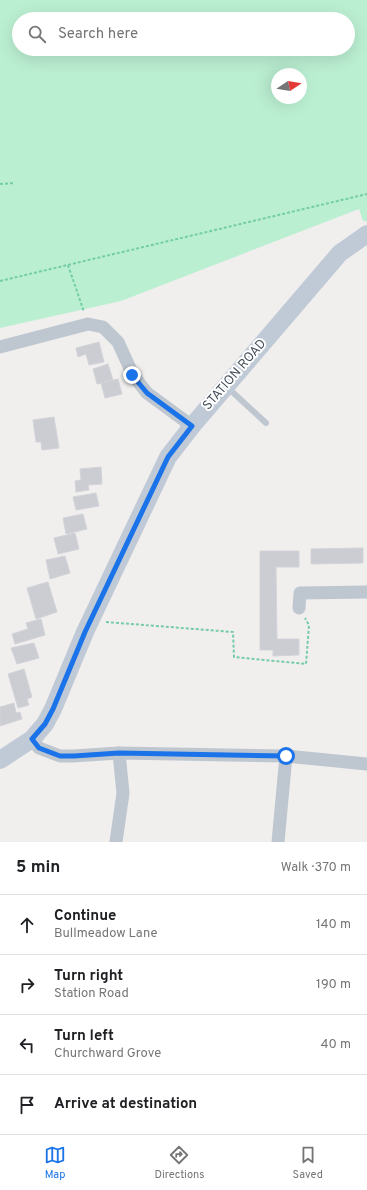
<!DOCTYPE html>
<meta charset="utf-8">
<style>
:root{--surface:#fff;--page:#f6f6f6;--text:#202124;--muted:#757577;--line:#e0e0e0;--accent:#1a73e8}
body{margin:0;font-family:Overpass,sans-serif;background:var(--page);color:var(--text)}
.compass{position:absolute;left:271px;top:68px;width:36px;height:36px;border-radius:50%;background:var(--surface);box-shadow:0 4px 16px #0002;rotate:78deg}
.stop{position:absolute;width:12px;height:12px;margin:-9px;border:3px solid #1a73e8;border-radius:50%;background:#fff}
.stop.end{background:#1a73e8;border-color:#fff;box-shadow:0 1px 4px #0008}
.list{margin:0;padding:0;list-style:none}
h2{display:flex;justify-content:space-between;align-items:center;height:52px;margin:0;padding:0 16px;font-size:17px}
h2 small{font-size:13px;font-weight:400;color:var(--muted)}
.list li{display:grid;grid-template-columns:26px 1fr auto;gap:12px;align-items:center;box-sizing:border-box;height:60px;padding:0 16px;border-top:1px solid var(--line)}
.list b{display:block;font-size:15px;white-space:nowrap}
.list p{margin:0;font-size:13px;white-space:nowrap;color:var(--muted)}
.list em{font-size:13px;font-style:normal;color:var(--muted)}
.icon{flex:none;width:22px;height:22px;fill:none;stroke:currentColor;stroke-width:2;stroke-linecap:round;stroke-linejoin:round}
.map{position:relative;flex:none;width:367px;height:842px;overflow:hidden}
.search{position:absolute;background:var(--surface);box-shadow:0 4px 16px #0002;left:12px;right:12px;top:12px;height:44px;display:flex;align-items:center;gap:10px;box-sizing:border-box;padding:0 14px;border-radius:22px;color:var(--muted);font-size:15px}
.sheet{height:292px;background:var(--surface)}
nav{display:flex;justify-content:space-around;align-items:center;box-sizing:border-box;height:56px;border-top:1px solid var(--line);background:var(--surface);font-size:11px;color:var(--muted)}
nav a{display:grid;justify-items:center;gap:2px}
nav .on{color:var(--accent)}
.map>svg:first-child{display:block}
</style>
<div class="map">
<svg width="367" height="842" viewBox="0 0 367 842">
<rect width="100%" height="100%" fill="#f1eeee"/>
<path fill="#bbefd2" fill-rule="evenodd" d="M0,0H367V221H363L359,209L121,301L0,328ZM19,19H348V49H19ZM277,74H301V98H277Z"/>
<g fill="#cbcdd3" stroke="#d2d4da">
<polygon points="99,342 104,362 89,365 86,354 78,357 76,348"/>
<polygon points="108,364 113,380 97,384 93,369"/>
<polygon points="118,379 122,394 105,398 101,383"/>
<polygon points="54,417 59,448 42,450 41,442 36,442 33,420"/>
<polygon points="101,467 102,484 88,485 89,490 76,492 75,481 81,480 80,469"/>
<polygon points="96,493 99,506 76,510 73,497"/>
<polygon points="83,514 87,529 66,534 63,518"/>
<polygon points="75,533 79,549 58,554 54,538"/>
<polygon points="363,548 363,563 311,564 311,549"/>
<polygon points="260,551 299,551 299,567 276,567 277,639 299,639 299,655 273,656 273,650 260,650"/>
<polygon points="65,556 70,573 50,579 46,560"/>
<polygon points="48,582 57,612 36,619 27,588"/>
<polygon points="41,619 45,635 15,644 12,634 28,629 26,623"/>
<polygon points="34,643 39,658 17,664 11,648"/>
<polygon points="24,669 32,697 27,699 29,705 18,708 8,674"/>
<polygon points="14,703 16,713 20,712 22,719 0,726 0,707"/>
</g>
<g fill="none" stroke-linecap="round" stroke-linejoin="round">
<g stroke="#73cda6" stroke-width="2" stroke-dasharray="3 2" stroke-linecap="butt">
<polyline points="0,184 15,183"/>
<polyline points="68,265 84,312"/>
<polyline points="0,281 367,194"/>
<polyline points="106,622 233,632 234,657 306,664 309,625 305,618"/>
</g>
<polyline stroke="#bec7d0" stroke-width="6" points="227,387 266,423"/>
<g stroke="#bec7d0" stroke-width="13">
<polyline points="0,347 88,324 103,327 118,342 133,375 147,393 192,426"/>
<polyline points="299,608 300,593 367,592"/>
<polyline points="32,739 39,748 60,756 73,756 119,753 286,756 367,764"/>
<polyline points="116,842 123,793 119,753"/>
<polyline points="278,842 286,756"/>
</g>
<polyline stroke="#c0cad7" stroke-width="18" points="0,760 32,739 45,724 53,709 85,632 168,457 192,426 340,253 367,234"/>
</g>
<g fill="none" stroke-linecap="round" stroke-linejoin="round">
<polyline stroke="#1a73e8" stroke-width="5" points="132,375 147,393 192,426 168,457 85,632 53,709 45,724 32,739 39,748 60,756 74,756 119,753 286,756"/>
</g>
<g text-anchor="middle" dominant-baseline="central" stroke-width="4" stroke-linejoin="round" paint-order="stroke">
<g font-size="13" fill="#46505b" stroke="#fff">
<text transform="translate(235 375) rotate(-49)">STATION ROAD</text>
</g>
</g>
</svg>
<svg class="compass" viewBox="-18 -18 36 36"><path d="M0-13l5 13h-10z" fill="#e53935"/><path d="M0 13l5-13h-10z" fill="#757577"/></svg>
<div class="stop" style="left:286px;top:756px"></div>
<div class="stop end" style="left:132px;top:375px"></div>
<div class="search"><svg class="icon" aria-label="search" viewBox="0 0 24 24"><circle cx="10" cy="10" r="6"/><path d="M15 15l6 6"/></svg>Search here</div>
</div>
<section class="sheet">
<h2>5 min<small>Walk · 370 m</small></h2>
<ul class="list">
<li><svg class="icon" aria-label="ahead" viewBox="0 0 24 24"><path d="M12 20V5M6 11l6-6 6 6"/></svg><div><b>Continue</b><p>Bullmeadow Lane</p></div><em>140 m</em></li>
<li><svg class="icon" aria-label="right" viewBox="0 0 24 24"><path d="M7 20v-9h11M14 6l5 5-5 5"/></svg><div><b>Turn right</b><p>Station Road</p></div><em>190 m</em></li>
<li><svg class="icon" aria-label="left" viewBox="0 0 24 24"><path d="M17 20v-9H6M10 6l-5 5 5 5"/></svg><div><b>Turn left</b><p>Churchward Grove</p></div><em>40 m</em></li>
<li><svg class="icon" aria-label="arrive" viewBox="0 0 24 24"><path d="M6 21V4h12l-3 4 3 4H6"/></svg><div><b>Arrive at destination</b></div></li>
</ul>
</section>
<nav>
<a class="on"><svg class="icon" aria-label="map" viewBox="0 0 24 24"><path d="M3 6l6-2 6 2 6-2v14l-6 2-6-2-6 2zM9 4v14M15 6v14"/></svg>Map</a>
<a><svg class="icon" aria-label="directions" viewBox="0 0 24 24"><path d="M12 3l9 9-9 9-9-9zM9 14v-3h6M13 9l2 2-2 2"/></svg>Directions</a>
<a><svg class="icon" aria-label="saved" viewBox="0 0 24 24"><path d="M7 4h10v16l-5-4-5 4z"/></svg>Saved</a>
</nav>
